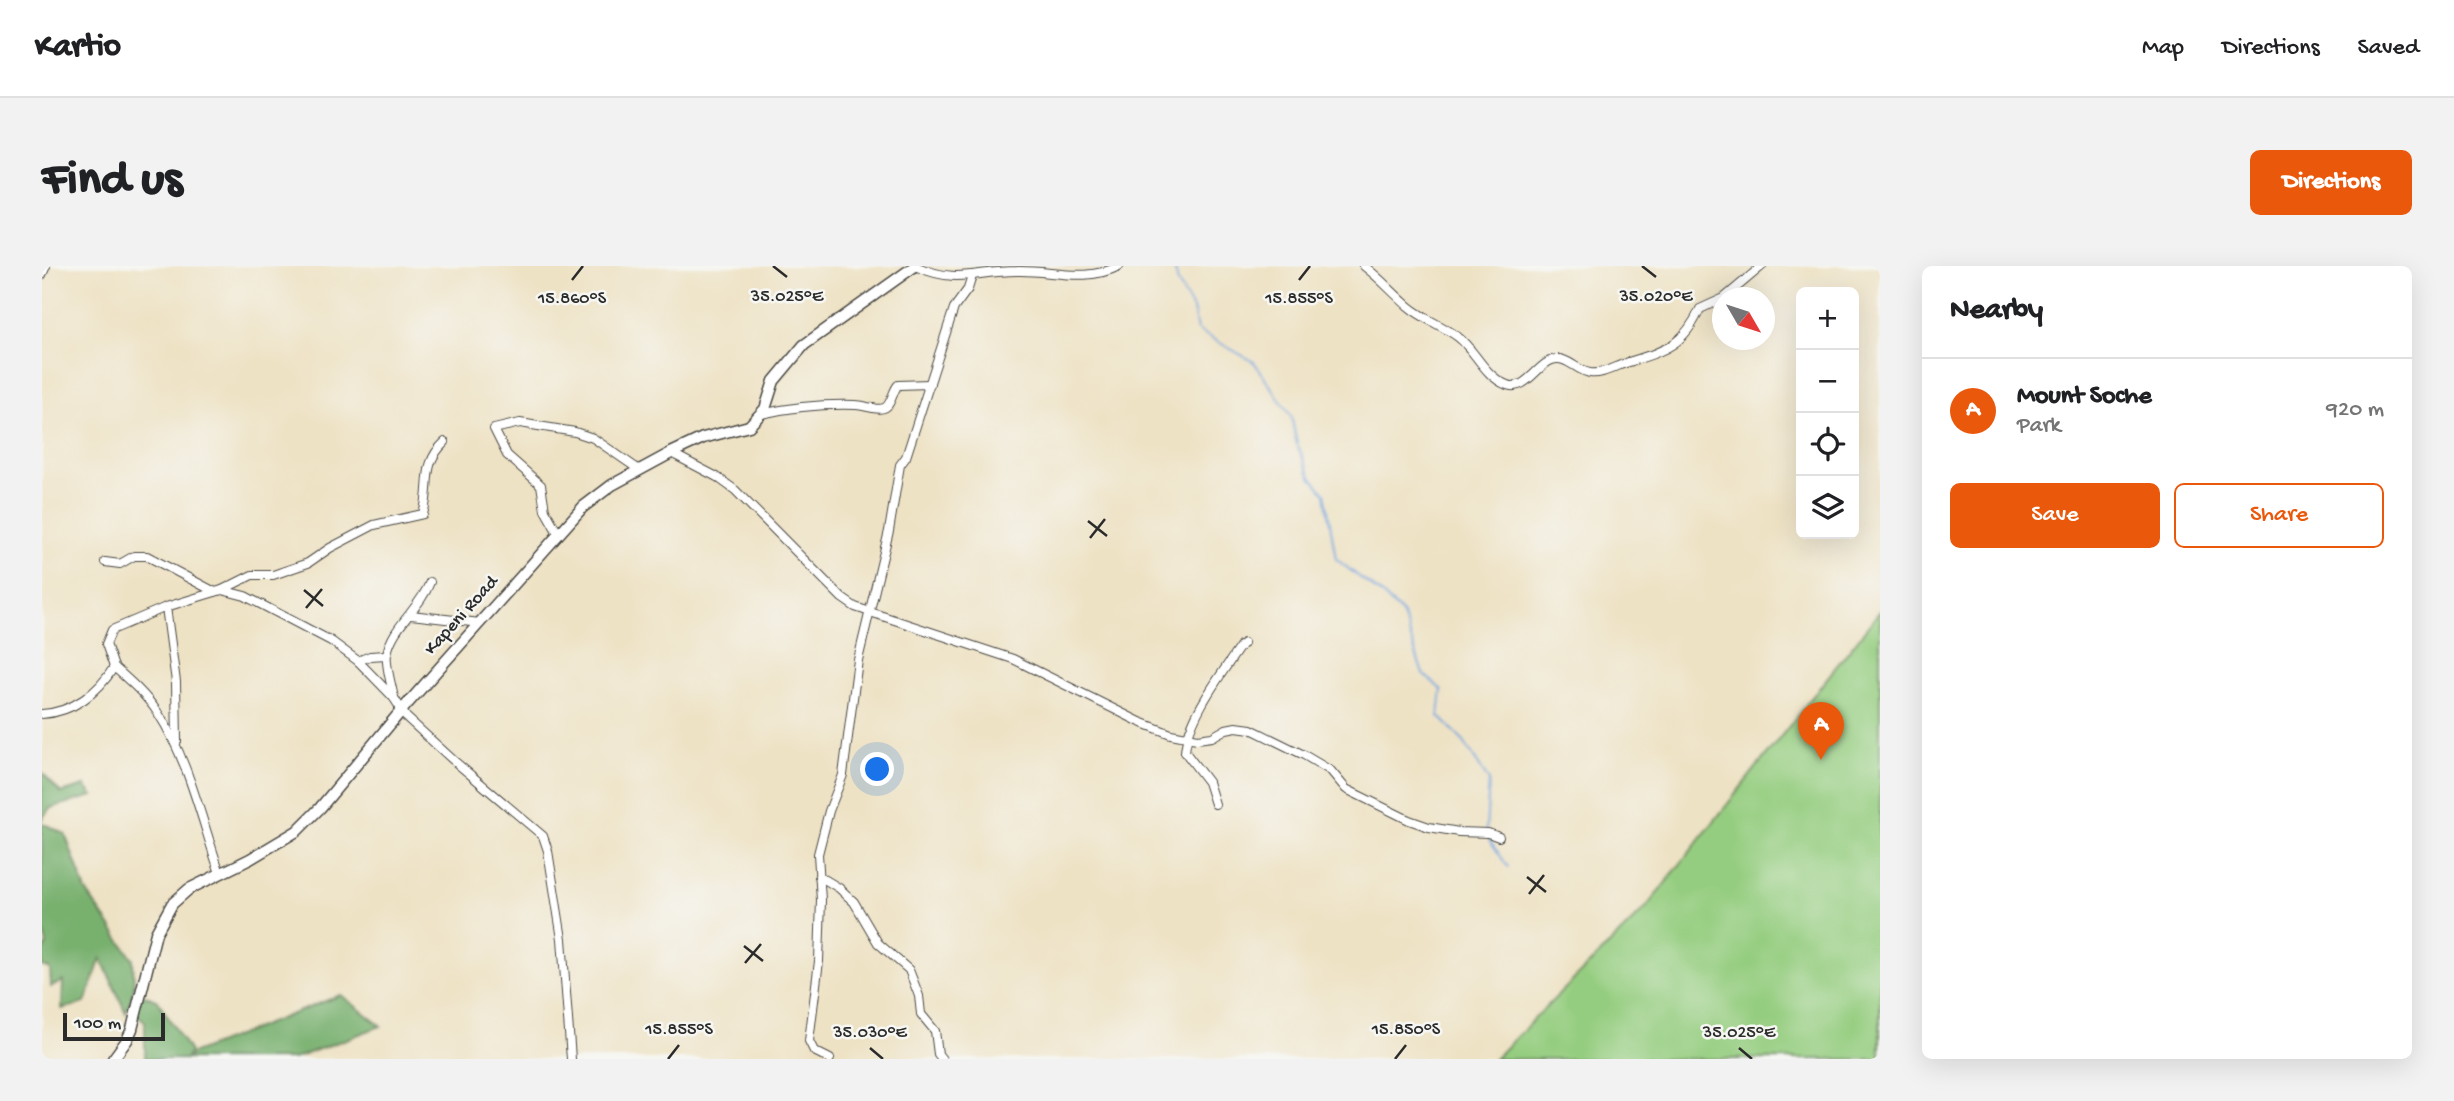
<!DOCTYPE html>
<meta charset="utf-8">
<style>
:root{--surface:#fff;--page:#f2f2f2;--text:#202124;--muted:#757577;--line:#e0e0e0;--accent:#ea580c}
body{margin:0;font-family:"Gochi Hand",sans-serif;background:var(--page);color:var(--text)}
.controls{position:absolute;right:21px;top:21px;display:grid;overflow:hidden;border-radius:10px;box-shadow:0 7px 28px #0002}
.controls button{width:63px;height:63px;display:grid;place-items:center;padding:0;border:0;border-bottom:2px solid var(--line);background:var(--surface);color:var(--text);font:35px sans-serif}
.compass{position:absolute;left:1670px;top:21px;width:63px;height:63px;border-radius:50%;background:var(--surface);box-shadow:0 7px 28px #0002;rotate:129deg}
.scale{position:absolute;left:21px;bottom:18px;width:102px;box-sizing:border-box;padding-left:7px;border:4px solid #2b2b2b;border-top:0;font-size:19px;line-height:24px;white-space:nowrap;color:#2b2b2b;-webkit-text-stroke:5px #f6f6f2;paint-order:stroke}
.you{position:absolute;left:836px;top:504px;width:24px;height:24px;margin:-18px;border:5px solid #fff;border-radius:50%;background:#1a73e8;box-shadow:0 0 0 10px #1a73e833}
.badge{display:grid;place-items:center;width:46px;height:46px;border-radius:50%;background:var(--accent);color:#fff;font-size:23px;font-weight:700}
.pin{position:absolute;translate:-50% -58px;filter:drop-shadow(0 2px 4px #0008)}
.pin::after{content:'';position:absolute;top:37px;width:24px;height:21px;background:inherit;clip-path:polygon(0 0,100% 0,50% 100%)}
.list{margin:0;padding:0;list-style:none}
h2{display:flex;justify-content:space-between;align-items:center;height:91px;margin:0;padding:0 28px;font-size:30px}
h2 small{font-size:23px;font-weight:400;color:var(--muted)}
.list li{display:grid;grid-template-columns:46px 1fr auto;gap:21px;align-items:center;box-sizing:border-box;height:105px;padding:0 28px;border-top:2px solid var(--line)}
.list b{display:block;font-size:26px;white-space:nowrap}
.list p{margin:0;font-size:23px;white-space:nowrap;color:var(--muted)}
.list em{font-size:23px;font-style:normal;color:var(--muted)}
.actions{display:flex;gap:14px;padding:21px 28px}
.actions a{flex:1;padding:16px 0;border:2px solid var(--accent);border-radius:10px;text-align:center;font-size:24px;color:var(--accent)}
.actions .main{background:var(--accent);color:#fff}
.icon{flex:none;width:38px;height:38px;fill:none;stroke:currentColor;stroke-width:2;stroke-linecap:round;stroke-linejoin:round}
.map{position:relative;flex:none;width:1838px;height:793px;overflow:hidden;border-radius:10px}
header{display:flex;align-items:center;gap:42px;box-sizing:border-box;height:98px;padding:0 35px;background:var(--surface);border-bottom:2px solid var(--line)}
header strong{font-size:33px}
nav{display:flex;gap:38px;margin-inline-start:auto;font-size:24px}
.intro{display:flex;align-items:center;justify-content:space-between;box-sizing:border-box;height:168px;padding:0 42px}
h1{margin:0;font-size:49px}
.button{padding:18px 32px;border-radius:10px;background:var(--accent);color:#fff;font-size:24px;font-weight:700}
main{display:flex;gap:42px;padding:0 42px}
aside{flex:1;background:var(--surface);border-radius:10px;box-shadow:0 7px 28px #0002}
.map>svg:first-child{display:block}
</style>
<header>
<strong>Kartio</strong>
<nav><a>Map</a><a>Directions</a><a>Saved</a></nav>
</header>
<div class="intro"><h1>Find us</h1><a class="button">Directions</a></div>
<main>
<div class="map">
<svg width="1838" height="793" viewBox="0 0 1838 793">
<rect width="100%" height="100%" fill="#f6f6f2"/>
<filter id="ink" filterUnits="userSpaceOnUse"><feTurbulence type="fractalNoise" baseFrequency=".0143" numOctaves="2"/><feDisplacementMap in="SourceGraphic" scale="14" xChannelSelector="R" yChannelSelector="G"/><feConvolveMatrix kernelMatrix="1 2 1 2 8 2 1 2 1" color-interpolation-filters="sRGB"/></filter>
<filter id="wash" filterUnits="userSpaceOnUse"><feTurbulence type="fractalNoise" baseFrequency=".00686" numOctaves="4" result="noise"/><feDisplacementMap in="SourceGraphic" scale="28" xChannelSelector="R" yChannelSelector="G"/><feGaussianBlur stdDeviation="1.57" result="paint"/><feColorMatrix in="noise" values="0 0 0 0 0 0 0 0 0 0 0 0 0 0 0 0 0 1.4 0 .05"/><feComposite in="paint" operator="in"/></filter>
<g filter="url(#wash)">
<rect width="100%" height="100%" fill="#eee2c4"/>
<polygon fill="#95cd80" stroke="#607c56" stroke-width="2" points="1838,345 1838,793 1452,793 1602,644"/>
<g fill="#78b06e" stroke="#526e4c" stroke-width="2">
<polygon points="0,506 19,527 43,520 51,530 8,542 0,553"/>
<polygon points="0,557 23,568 44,625 91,693 92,723 84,747 59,692 43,737 20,743 21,715 9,721 8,703 0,700 0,689 5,678 0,662"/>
<polygon points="100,728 116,735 148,786 143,793 103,793 103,755 92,747"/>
<polygon points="299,729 339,760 251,793 145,793 149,788"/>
</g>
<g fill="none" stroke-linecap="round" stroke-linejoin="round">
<g stroke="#71a4dd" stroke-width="2">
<polyline points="1132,0 1136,17 1151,43 1155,64 1212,96 1249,150 1255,178 1269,211 1283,227 1294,293 1338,327 1360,347 1381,408 1400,424 1397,450 1422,476 1447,515 1444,565"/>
<polyline points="1445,570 1466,601"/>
</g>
</g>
</g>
<g filter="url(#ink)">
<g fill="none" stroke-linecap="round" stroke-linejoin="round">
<g stroke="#484642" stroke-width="10">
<g id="street">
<path d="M873,0C917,19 932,5 975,5C1010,4 1044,17 1077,0"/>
<path d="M1322,0C1338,12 1351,27 1366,40C1381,53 1400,59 1416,71C1434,85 1442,110 1465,119C1483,126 1495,99 1510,94C1525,89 1534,105 1548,107C1561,109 1573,100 1584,97C1621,85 1641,81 1658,43L1680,33"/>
<polyline points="0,9 4,0"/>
<polyline points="1682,32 1720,0"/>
<path d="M719,148C750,141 783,138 814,139C822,139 835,145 842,142C849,140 851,124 856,119L888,118"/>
<polyline points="629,187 675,211 693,224 800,332 813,341 971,393 1098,456 1129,468 1155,473 1170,471 1184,463 1194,461 1209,463 1262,489 1289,505 1304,523 1367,554 1387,561 1417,566 1446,567 1457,571"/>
<polyline points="517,269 503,244 499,219 465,189 452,163 478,157 533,166 551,172 596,203"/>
<polyline points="63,296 78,298 92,290 105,290 173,326 180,324 203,330 289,375 316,395 352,432 364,451 411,494 501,570 506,585 520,673 529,793"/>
<path d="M180,324L210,309H231L266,297L288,282L332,259L381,248C390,220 378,199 403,176"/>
<polyline points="369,349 438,357"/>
<polyline points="316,395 328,390 344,389"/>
<polyline points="72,401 64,378 70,364 124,341"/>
<path d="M352,432C350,421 343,398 345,388C350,360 378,343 388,316"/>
<path d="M0,448C31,446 56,427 72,401C88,415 104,429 116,447C146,492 160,556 178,607"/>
<polyline points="135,475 134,416 124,341 173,326"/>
<path d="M1173,538L1166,516L1143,486C1146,451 1179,409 1199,379L1202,377"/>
<polyline points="777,610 797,622 812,636 836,677 867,704 877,730 879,748 893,765 896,788 900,793"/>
<polyline points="788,793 772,785 767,775 777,695 779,634 776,588 787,545 801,509 816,394 847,265 858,199 864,191 912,42 926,23 930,10"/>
</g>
</g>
<g stroke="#484642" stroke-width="13">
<polyline id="secondary" points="71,793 85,774 90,763 114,667 130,638 147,623 208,593 255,565 278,542 359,445 541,241 570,219 629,187 661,172 707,160 723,143 732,115 762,79 873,0"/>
</g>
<use href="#street" stroke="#fff" stroke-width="8"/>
<use href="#secondary" stroke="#fff" stroke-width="10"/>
</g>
</g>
<path fill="none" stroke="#2b2b2b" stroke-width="2.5" d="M731,0L745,11M1600,0L1614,11M530,14L541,0M1257,14L1268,0M1046,255L1065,270M1048,272L1063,253M262,324L281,340M264,342L280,323M1485,611L1504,626M1487,628L1502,609M702,680L721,695M703,697L719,678M828,782L841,793M1697,782L1710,793M626,793L637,779M1353,793L1364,779"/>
<g text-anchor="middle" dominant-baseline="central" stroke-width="5" stroke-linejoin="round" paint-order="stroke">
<g font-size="19" fill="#2b2b2b" stroke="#f6f6f2">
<text transform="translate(420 350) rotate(-48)">Kapeni Road</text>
</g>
</g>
<g font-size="18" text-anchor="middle" fill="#2b2b2b" stroke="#f6f6f2" stroke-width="5" stroke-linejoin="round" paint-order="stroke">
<text x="745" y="35">35.025°E</text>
<text x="1614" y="35">35.020°E</text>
<text x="1257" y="37">15.855°S</text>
<text x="530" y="37">15.860°S</text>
<text x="637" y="768">15.855°S</text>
<text x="1364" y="768">15.850°S</text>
<text x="828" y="771">35.030°E</text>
<text x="1697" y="771">35.025°E</text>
</g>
</svg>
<div class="controls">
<button>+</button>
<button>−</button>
<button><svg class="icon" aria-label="locate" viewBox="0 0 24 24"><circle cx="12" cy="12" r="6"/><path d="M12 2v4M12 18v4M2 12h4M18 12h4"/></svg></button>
<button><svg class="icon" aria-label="layers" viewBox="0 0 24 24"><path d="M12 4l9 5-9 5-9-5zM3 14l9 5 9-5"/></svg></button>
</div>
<svg class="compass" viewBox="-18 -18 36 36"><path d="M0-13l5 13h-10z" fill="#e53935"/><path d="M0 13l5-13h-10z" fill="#757577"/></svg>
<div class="scale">100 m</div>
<div class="you"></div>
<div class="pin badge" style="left:1779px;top:494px">A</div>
</div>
<aside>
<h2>Nearby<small></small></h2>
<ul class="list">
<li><span class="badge">A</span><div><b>Mount Soche</b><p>Park</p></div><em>920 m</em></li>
</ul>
<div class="actions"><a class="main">Save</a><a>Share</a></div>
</aside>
</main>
